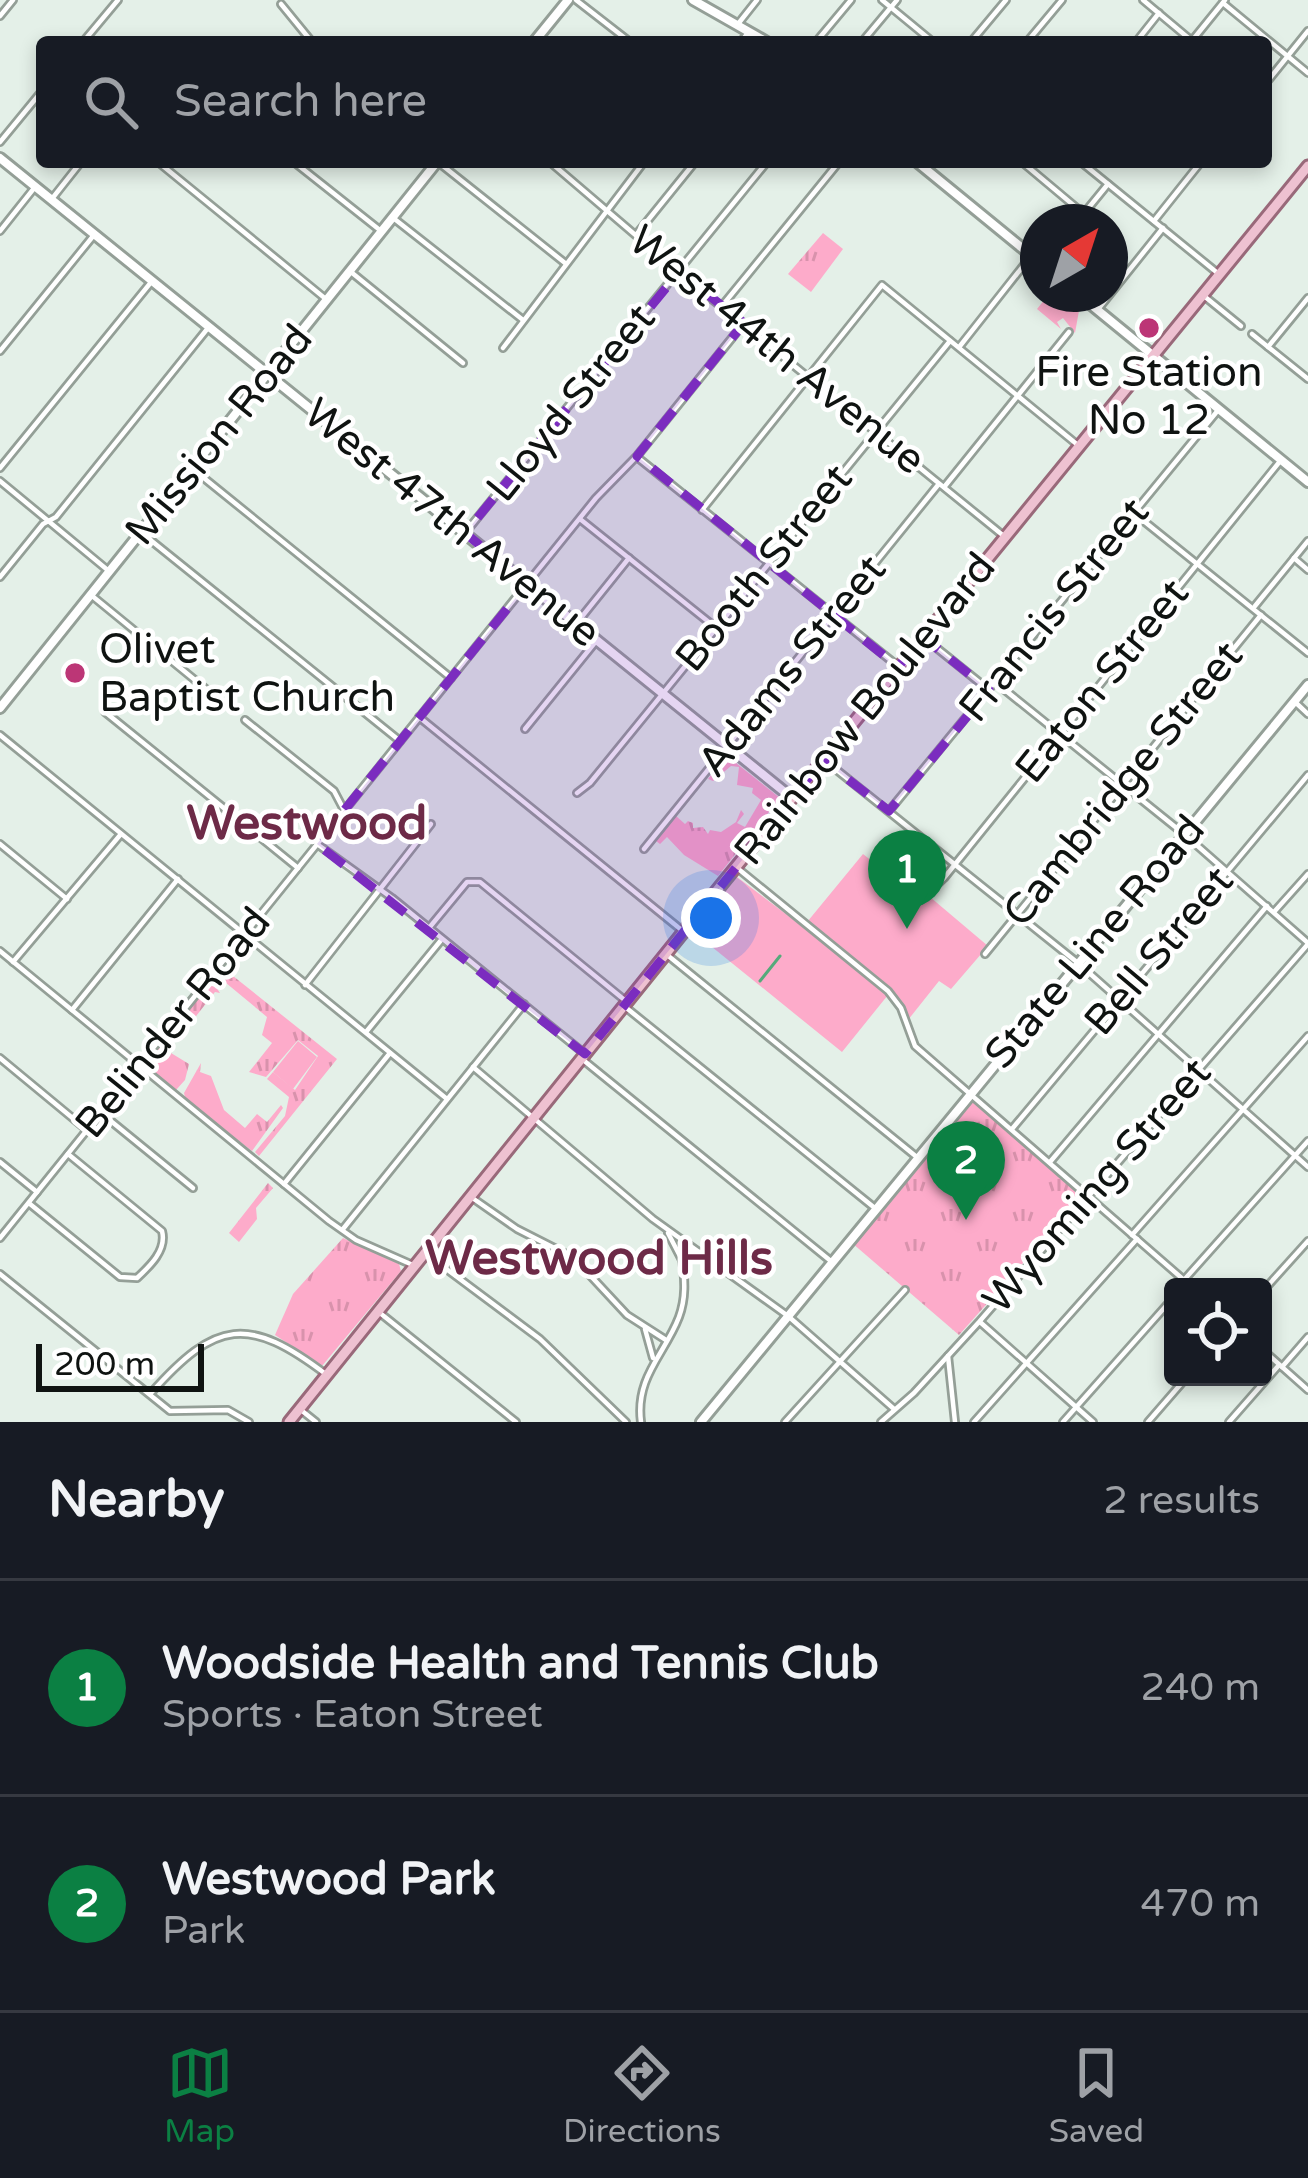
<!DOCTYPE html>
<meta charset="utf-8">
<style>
:root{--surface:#171b24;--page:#20242c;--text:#f1f3f6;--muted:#9ea1a6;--line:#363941;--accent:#0b8043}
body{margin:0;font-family:"Varela Round",sans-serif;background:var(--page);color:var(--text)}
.controls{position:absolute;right:36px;bottom:36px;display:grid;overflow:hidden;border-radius:12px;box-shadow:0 6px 18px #0003}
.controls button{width:108px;height:108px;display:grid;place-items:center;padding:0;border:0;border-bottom:3px solid var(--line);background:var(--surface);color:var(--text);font:60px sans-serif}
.compass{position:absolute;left:1020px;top:204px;width:108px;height:108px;border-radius:50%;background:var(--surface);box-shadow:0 6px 18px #0003;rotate:39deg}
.scale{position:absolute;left:36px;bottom:30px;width:168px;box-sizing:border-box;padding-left:12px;border:6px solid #0f1311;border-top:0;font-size:33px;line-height:42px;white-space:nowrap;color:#0f1311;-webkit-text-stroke:9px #fff;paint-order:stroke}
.you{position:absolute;left:711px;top:918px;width:42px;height:42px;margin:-30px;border:9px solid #fff;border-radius:50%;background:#1a73e8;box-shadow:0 0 0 18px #1a73e833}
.badge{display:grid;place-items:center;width:78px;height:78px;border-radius:50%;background:var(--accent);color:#fff;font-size:39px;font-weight:700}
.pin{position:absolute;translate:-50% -99px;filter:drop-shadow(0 3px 6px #0008)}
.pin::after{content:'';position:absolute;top:63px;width:42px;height:36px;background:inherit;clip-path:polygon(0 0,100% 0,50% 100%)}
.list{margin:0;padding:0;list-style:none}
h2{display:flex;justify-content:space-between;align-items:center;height:156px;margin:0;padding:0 48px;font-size:51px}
h2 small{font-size:39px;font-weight:400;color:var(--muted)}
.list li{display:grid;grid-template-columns:78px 1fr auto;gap:36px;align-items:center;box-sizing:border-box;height:216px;padding:0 48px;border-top:3px solid var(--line)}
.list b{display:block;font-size:45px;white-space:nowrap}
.list p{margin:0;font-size:39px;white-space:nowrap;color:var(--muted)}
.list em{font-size:39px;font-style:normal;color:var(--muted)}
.icon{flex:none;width:66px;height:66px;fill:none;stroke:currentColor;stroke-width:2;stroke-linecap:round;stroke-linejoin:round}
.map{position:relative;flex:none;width:1308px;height:1422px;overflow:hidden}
.search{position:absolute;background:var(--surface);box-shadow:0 6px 18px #0003;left:36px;right:36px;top:36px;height:132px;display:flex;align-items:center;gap:30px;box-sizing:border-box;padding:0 42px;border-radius:12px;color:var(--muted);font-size:45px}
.sheet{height:588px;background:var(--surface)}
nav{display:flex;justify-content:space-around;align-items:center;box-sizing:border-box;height:168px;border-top:3px solid var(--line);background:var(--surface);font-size:33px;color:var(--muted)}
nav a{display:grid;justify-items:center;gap:6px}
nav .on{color:var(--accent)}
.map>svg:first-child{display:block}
</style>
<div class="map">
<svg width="1308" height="1422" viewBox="0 0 1308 1422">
<defs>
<pattern id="grass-tufts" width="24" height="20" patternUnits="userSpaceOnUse" patternTransform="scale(3)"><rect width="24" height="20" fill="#fdabca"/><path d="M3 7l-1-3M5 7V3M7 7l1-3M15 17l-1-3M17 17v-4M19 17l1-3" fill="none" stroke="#d892ac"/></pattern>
</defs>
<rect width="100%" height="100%" fill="#e4f0e8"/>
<g fill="url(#grass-tufts)">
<polygon points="823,233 843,249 811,292 788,274"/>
<polygon points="1049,294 1067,294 1080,305 1075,333 1063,318 1057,322 1061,329 1037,309"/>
<polygon points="726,755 780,798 718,876 684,855 667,837 660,844 656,841 676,816 685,824 688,821 693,823 693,828 703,827 708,834 710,830 721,832 736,822 741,810 744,814 737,823 745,827 761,800 752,793 753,788 737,785 739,767 731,766 713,781 708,779"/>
<polygon points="223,968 337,1059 259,1156 255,1152 285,1116 289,1097 267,1079 273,1072 295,1090 318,1056 298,1040 266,1077 249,1072 272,1043 262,1035 267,1017 220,978"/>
<polygon points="207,984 214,984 220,993 215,992 182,1034 184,1039 178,1039 172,1033 173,1027"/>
<polygon points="167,1040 172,1042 171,1053 189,1064 185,1080 176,1090 144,1064"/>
<polygon points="201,1063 200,1072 211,1076 224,1110 245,1128 257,1114 267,1122 281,1105 283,1108 252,1151 186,1101 184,1093"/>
<polygon points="970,1098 1083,1196 959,1335 852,1243"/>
<polygon points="268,1183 273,1188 256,1208 257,1219 239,1242 229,1233"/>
<polygon points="343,1238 399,1264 401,1271 322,1366 275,1335 293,1294"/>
</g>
<g fill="#fdabca">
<polygon points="863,854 922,901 930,897 988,946 951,989 939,981 908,1020 901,1000 892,990 842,1052 691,930 737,877 803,927"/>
<polygon points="298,1041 317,1057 293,1089 273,1072"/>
<polygon points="958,1142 976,1152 988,1175 979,1202 964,1212 930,1181"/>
</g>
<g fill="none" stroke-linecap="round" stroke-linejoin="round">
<polyline stroke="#55aa7b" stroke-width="3" points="760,981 780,956"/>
<g stroke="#949f97" stroke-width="10">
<g id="street">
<polyline points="576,0 630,42"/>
<polyline points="882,0 933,42"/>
<polyline points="1143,0 1192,41"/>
<polyline points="1223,3 1308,73"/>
<polyline points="281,4 312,42"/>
<polyline points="0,16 13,0"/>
<polyline points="738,24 757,0"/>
<polyline points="83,42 118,0"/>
<polyline points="741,42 749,31"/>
<polyline points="816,42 851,0"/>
<polyline points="862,42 897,0"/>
<polyline points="971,42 1006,0"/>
<polyline points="1027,42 1062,0"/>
<polyline points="1136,42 1159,13"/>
<polyline points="1191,42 1225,0"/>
<polyline points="1266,83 1308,31"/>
<polyline points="0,142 42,91"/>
<polyline points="158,162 327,300"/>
<polyline points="294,162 381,231"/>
<polyline points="438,162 565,263"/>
<polyline points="550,162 681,274 1005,537"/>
<polyline points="1022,162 1084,214"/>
<polyline points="1081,162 1220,275"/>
<polyline points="51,200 81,162"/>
<polyline points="392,217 523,320"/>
<polyline points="1154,221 1201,162"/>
<polyline points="1077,222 1108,184"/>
<polyline points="0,231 35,187"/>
<polyline points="636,235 695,162"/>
<polyline points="351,272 463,363"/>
<polyline points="1204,296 1241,326"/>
<polyline points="722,306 839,162"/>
<polyline points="1099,308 1163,228"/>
<polyline points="1252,334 1308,379"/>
<polyline points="960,346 1031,256"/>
<polyline points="1268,347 1308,298"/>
<polyline points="503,348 644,162"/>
<polyline points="0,351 94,235"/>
<polyline points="637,457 899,667"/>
<polyline points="0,468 152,281"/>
<polyline points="194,470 451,678"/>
<polyline points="0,481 110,572"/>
<polyline points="945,486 1069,332"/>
<polyline points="702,510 882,285 1079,446"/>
<polyline points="1135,514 1308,653"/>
<polyline points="580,519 715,627"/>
<polyline points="465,533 767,162"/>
<polyline points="143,534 400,741"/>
<polyline points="1294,558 1308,570"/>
<polyline points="0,577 43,524 56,517 208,328"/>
<polyline points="91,595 206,689"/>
<polyline points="1255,606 1308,541"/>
<polyline points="576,624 629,558"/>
<polyline points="923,637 989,690"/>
<polyline points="995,682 1184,834 1308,943"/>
<polyline points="1294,701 1308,714"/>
<polyline points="105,712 298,868"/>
<polyline points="419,717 684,932"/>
<polyline points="245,720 334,791 344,810"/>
<polyline points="525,729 597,640"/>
<polyline points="0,735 447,1099"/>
<polyline points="823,759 1078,963 1308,1167"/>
<polyline points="577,793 590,783 950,341"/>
<polyline points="889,811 1219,409"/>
<polyline points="0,844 67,899"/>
<polyline points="317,844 392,898 585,1054"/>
<polyline points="644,849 938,485"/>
<polyline points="736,867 888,991 901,1008 915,1046 1192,1287"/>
<polyline points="921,900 944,878 1281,460"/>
<polyline points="1274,912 1308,874"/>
<polyline points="429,928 467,882 480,882 627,1002"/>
<polyline points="0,951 329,1221 356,1240 415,1266"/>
<polyline points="666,954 918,1158"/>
<polyline points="985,954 1261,615"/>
<polyline points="13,962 121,834"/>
<polyline points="305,985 431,824"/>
<polyline points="624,1006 876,1209"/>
<polyline points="72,1010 178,879"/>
<polyline points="366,1032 442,939"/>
<polyline points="0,1058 87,1130"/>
<polyline points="582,1059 832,1262"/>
<polyline points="473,1067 653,1219 788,1316 894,1409"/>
<polyline points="101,1113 193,1188"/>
<polyline points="1012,1129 1308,775"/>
<polyline points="0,1162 37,1192"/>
<polyline points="1050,1162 1267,906"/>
<polyline points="284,1184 390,1053"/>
<polyline points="471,1197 517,1229 574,1258 627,1315 666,1340"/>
<path d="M30,1204L120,1277L137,1278C150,1266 167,1250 162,1231L68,1154"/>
<polyline points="343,1229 524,1004"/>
<polyline points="668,1233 682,1260"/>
<polyline points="1132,1235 1308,1036"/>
<polyline points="0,1238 596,498 637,456 744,323"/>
<polyline points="425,1253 540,1339 626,1422"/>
<polyline points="0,1274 170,1411 228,1410 249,1422"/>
<polyline points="1184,1280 1308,1141"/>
<polyline points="1263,1291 1308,1241"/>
<polyline points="380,1313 516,1422"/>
<polyline points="980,1322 1093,1422"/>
<polyline points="645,1329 653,1358"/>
<polyline points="1263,1350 1308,1390"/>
<polyline points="948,1356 955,1422"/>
<polyline points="1282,1367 1308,1337"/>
<path d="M151,1393C216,1320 248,1315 327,1375"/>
<polyline points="301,1410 316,1422"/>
<path d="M641,1422C635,1377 665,1354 679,1317C686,1298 685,1280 682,1260L691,1248"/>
<polyline points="785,1422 905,1290"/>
<polyline points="881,1422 914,1393 979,1322 1308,944"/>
<polyline points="974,1422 1137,1239"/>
<polyline points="1063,1422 1173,1298"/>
<polyline points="1148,1422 1187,1377"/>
<polyline points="1229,1422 1279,1365"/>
</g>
</g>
<g stroke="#949f97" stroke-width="14">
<g id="secondary">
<polyline points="693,0 767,42"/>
<polyline points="534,42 568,0"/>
<polyline points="0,158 792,798"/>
<polyline points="917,162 1038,261"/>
<polyline points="1078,294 1308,482"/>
<polyline points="0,708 437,162"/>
<polyline points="701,1422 1308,685"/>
</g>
</g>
<g stroke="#99697a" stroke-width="15">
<polyline id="primary" points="289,1422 722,884 1308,166"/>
</g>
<use href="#street" stroke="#fff" stroke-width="4.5"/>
<use href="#secondary" stroke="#fff" stroke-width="8"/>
<use href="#primary" stroke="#eec1d1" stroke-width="9"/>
</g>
<path fill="#7b2cbf" fill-opacity="0.2" stroke="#7b2cbf" stroke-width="9" stroke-dasharray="24 15" stroke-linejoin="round" d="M679,272L744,323L637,456L898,667L923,637L989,690L889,811L823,760L585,1054L317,844L527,584L465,533Z"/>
<g fill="#bc3676" stroke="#fff" stroke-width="4.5">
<circle cx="1149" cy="328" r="12"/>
<circle cx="75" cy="673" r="12"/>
</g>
<g text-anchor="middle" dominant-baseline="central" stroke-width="9" stroke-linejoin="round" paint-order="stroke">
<g font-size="42" fill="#0f1311" stroke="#fff">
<text transform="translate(777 350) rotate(39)">West 44th Avenue</text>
<text transform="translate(571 403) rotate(-51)">Lloyd Street</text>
<text transform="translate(219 435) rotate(-51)">Mission Road</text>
<text transform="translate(452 523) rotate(39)">West 47th Avenue</text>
<text transform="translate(764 568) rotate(-51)">Booth Street</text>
<text transform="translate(1054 610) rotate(-51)">Francis Street</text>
<text transform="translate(792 666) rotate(-51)">Adams Street</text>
<text transform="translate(1102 681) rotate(-51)">Eaton Street</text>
<text transform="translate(865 709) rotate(-51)">Rainbow Boulevard</text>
<text transform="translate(1123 784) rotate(-51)">Cambridge Street</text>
<text transform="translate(1095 942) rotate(-50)">State Line Road</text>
<text transform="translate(1159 951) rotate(-50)">Bell Street</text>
<text transform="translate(173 1023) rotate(-51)">Belinder Road</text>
<text transform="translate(1097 1186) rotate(-49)">Wyoming Street</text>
</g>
<g font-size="42" fill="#0f1311" stroke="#fff">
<text x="1149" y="372">Fire Station<tspan x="1149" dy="48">No 12</tspan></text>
<text x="99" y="649" text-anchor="start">Olivet<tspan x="99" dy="48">Baptist Church</tspan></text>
</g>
<g font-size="48" font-weight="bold" fill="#6d2a47" stroke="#fff">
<text x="307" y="824">Westwood</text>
<text x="599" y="1259">Westwood Hills</text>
</g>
</g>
</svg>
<div class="controls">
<button><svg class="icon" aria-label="locate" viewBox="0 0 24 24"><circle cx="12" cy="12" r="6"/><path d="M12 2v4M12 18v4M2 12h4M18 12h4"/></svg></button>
</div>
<svg class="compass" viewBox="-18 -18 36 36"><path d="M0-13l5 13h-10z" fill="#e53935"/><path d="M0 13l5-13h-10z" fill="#9ea1a6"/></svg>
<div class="scale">200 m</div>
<div class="you"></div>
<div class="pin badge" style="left:907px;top:929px">1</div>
<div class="pin badge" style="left:966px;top:1220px">2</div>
<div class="search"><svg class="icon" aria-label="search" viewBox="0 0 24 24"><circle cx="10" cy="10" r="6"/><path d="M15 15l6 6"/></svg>Search here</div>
</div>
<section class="sheet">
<h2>Nearby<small>2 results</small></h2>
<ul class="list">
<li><span class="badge">1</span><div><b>Woodside Health and Tennis Club</b><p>Sports · Eaton Street</p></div><em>240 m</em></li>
<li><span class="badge">2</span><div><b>Westwood Park</b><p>Park</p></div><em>470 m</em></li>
</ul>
</section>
<nav>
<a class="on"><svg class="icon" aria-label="map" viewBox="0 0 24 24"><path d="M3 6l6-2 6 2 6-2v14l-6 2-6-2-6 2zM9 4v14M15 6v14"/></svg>Map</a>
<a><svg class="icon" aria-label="directions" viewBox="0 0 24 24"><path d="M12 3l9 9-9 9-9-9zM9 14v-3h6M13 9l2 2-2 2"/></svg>Directions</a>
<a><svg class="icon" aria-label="saved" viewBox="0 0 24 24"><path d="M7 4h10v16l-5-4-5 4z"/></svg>Saved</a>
</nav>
